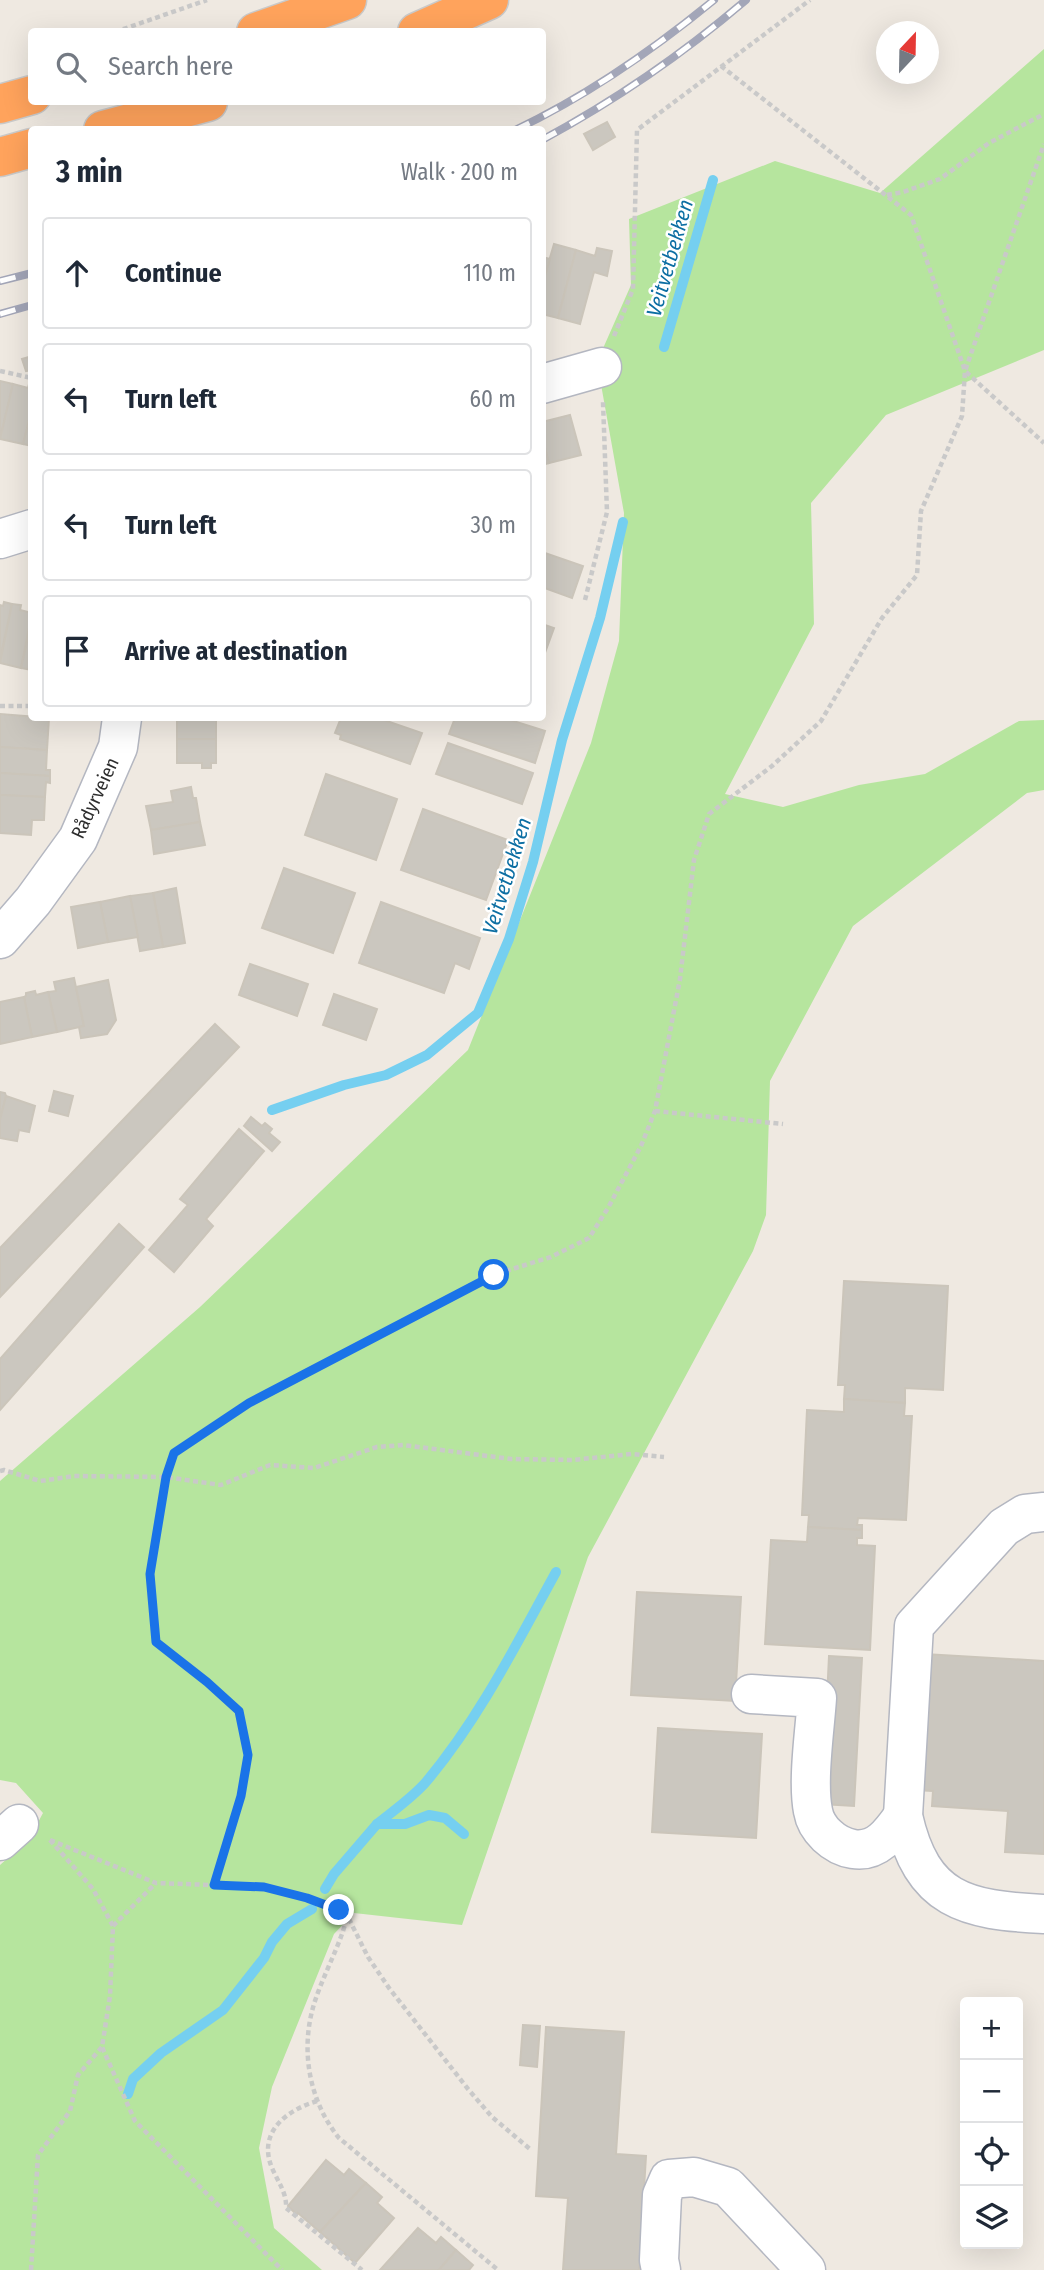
<!DOCTYPE html>
<meta charset="utf-8">
<style>
:root{--surface:#fff;--page:#f6f6f7;--text:#1f2937;--muted:#747a83;--line:#e0e1e3}
body{margin:0;font-family:"Fira Sans Condensed",sans-serif;background:var(--page);color:var(--text)}
.controls{position:absolute;right:21px;bottom:21px;display:grid;overflow:hidden;border-radius:7px;box-shadow:0 7px 28px #0002}
.controls button{width:63px;height:63px;display:grid;place-items:center;padding:0;border:0;border-bottom:2px solid var(--line);background:var(--surface);color:var(--text);font:35px sans-serif}
.compass{position:absolute;left:876px;top:21px;width:63px;height:63px;border-radius:50%;background:var(--surface);box-shadow:0 7px 28px #0002;rotate:22deg}
.stop{position:absolute;width:21px;height:21px;margin:-16px;border:5px solid #1a73e8;border-radius:50%;background:#fff}
.stop.end{background:#1a73e8;border-color:#fff;box-shadow:0 2px 7px #0008}
.list{margin:0;padding:0;list-style:none}
h2{display:flex;justify-content:space-between;align-items:center;height:91px;margin:0;padding:0 28px;font-size:30px}
h2 small{font-size:23px;font-weight:400;color:var(--muted)}
.list li{display:grid;grid-template-columns:46px 1fr auto;gap:21px;align-items:center;box-sizing:border-box;height:112px;margin:0 14px 14px;padding:0 14px;border:2px solid var(--line);border-radius:7px}
.list b{display:block;font-size:26px;white-space:nowrap}
.list em{font-size:23px;font-style:normal;color:var(--muted)}
.icon{flex:none;width:38px;height:38px;fill:none;stroke:currentColor;stroke-width:2;stroke-linecap:round;stroke-linejoin:round}
.map{position:relative;flex:none;width:1044px;height:2270px;overflow:hidden}
.search{position:absolute;background:var(--surface);box-shadow:0 7px 28px #0002;left:28px;top:28px;width:518px;height:77px;display:flex;align-items:center;gap:18px;box-sizing:border-box;padding:0 24px;border-radius:7px;color:var(--muted);font-size:26px}
.panel{position:absolute;background:var(--surface);box-shadow:0 7px 28px #0002;left:28px;top:126px;width:518px;height:595px;border-radius:7px}
.map>svg:first-child{display:block}
</style>
<div class="map">
<svg width="1044" height="2270" viewBox="0 0 1044 2270">
<rect width="100%" height="100%" fill="#efe9e1"/>
<polygon fill="#b6e59e" points="1044,49 1044,350 886,415 811,503 814,624 725,794 783,807 859,785 925,774 1019,721 1044,720 1044,790 1027,793 853,926 770,1081 766,1215 753,1251 588,1557 462,1925 354,1913 334,1934 272,2087 259,2148 274,2228 322,2270 0,2270 0,1865 29,1839 43,1813 16,1783 0,1780 0,1481 200,1307 468,1050 591,743 619,641 624,513 597,362 631,285 629,219 775,161 880,193"/>
<g fill="none" stroke-linecap="round" stroke-linejoin="round">
<g stroke="#75cff0" stroke-width="10">
<polyline points="664,347 713,180"/>
<polyline points="272,1110 344,1085 386,1075 427,1055 478,1013 509,939 533,862 562,740 600,618 623,522"/>
<path d="M377,1824C393,1811 412,1798 426,1782C479,1719 517,1643 556,1572"/>
<polyline points="325,1889 334,1874 377,1824 405,1824 429,1815 445,1818 464,1834"/>
<polyline points="128,2094 133,2079 161,2053 223,2010 264,1958 272,1942 287,1924 312,1909"/>
</g>
</g>
<g fill="#cbc7bf" stroke="#cbc5ba" stroke-width="2">
<polygon points="607,122 615,137 593,150 584,134"/>
<polygon points="554,244 576,250 558,318 542,314 542,285"/>
<polygon points="597,248 612,251 607,276 594,272 580,324 558,318 576,250 595,256"/>
<polygon points="542,257 550,259 542,285"/>
<polygon points="32,356 32,370 26,371 22,359"/>
<polygon points="0,381 13,384 0,439"/>
<polygon points="13,384 28,388 29,384 32,385 32,409 23,444 0,439"/>
<polygon points="32,409 32,446 23,444"/>
<polygon points="570,415 581,455 549,463 542,438 542,422"/>
<polygon points="542,438 549,463 542,465"/>
<polygon points="542,552 583,566 572,598 542,587"/>
<polygon points="4,602 12,604 0,658 0,605 3,606"/>
<polygon points="12,604 21,605 20,610 32,613 21,668 0,663"/>
<polygon points="32,621 32,670 21,668"/>
<polygon points="542,624 554,628 542,661"/>
<polygon points="0,714 49,718 47,750 0,747"/>
<rect x="177" y="718" width="39" height="21"/>
<polygon points="341,718 378,718 422,733 410,764 340,739 341,735 335,733"/>
<polygon points="455,718 504,718 545,731 535,763 449,734"/>
<polygon points="177,739 216,739 216,763 211,763 211,768 202,768 202,763 177,763"/>
<polygon points="448,743 533,773 522,804 436,774"/>
<polygon points="0,747 47,750 46,770 50,770 50,776 0,773"/>
<polygon points="0,773 50,776 50,783 46,782 45,797 0,795"/>
<polygon points="326,774 397,799 376,860 305,835"/>
<polygon points="191,787 193,798 196,798 200,822 151,830 146,806 173,802 171,791"/>
<polygon points="0,795 45,797 44,820 32,820 31,835 0,833"/>
<polygon points="423,809 508,840 486,900 401,870"/>
<polygon points="200,822 205,845 154,854 151,830"/>
<polygon points="284,868 355,893 333,953 262,928"/>
<polygon points="176,888 185,943 163,947 153,893"/>
<polygon points="153,893 163,947 140,951 130,896"/>
<polygon points="130,896 138,937 108,942 100,902"/>
<polygon points="100,902 108,942 78,948 71,907"/>
<polygon points="381,902 480,938 469,969 455,963 444,993 359,963"/>
<polygon points="250,964 308,984 297,1016 239,995"/>
<polygon points="74,978 84,1026 57,1032 48,992 56,991 54,982"/>
<polygon points="108,980 116,1020 107,1034 81,1038 79,1027 84,1026 76,987"/>
<polygon points="35,991 36,995 48,992 57,1032 32,1037 24,997 26,996 26,993"/>
<polygon points="334,994 377,1009 366,1040 323,1025"/>
<polygon points="24,997 32,1037 0,1044 0,1002"/>
<polygon points="215,1024 239,1047 0,1297 0,1248"/>
<polygon points="54,1091 73,1096 68,1116 49,1111"/>
<polygon points="0,1092 5,1093 6,1096 0,1120"/>
<polygon points="6,1096 35,1106 29,1132 19,1130 17,1141 0,1138 0,1120"/>
<polygon points="251,1117 262,1126 265,1123 272,1129 269,1133 280,1142 272,1151 244,1126"/>
<polygon points="239,1129 264,1151 206,1219 213,1226 174,1272 149,1250 188,1205 180,1199"/>
<polygon points="119,1224 144,1247 0,1410 0,1359"/>
<polygon points="844,1281 948,1286 943,1390 905,1388 905,1403 844,1399 845,1385 838,1385"/>
<polygon points="844,1399 905,1403 904,1416 912,1416 906,1520 858,1518 857,1525 862,1525 862,1530 808,1527 809,1515 802,1515 807,1410 844,1412"/>
<polygon points="808,1527 862,1530 862,1538 857,1538 857,1545 875,1546 870,1650 765,1644 771,1540 807,1542"/>
<polygon points="637,1592 741,1597 735,1701 631,1695"/>
<polygon points="924,1654 1044,1661 1044,1854 1005,1852 1008,1811 932,1806 933,1791 916,1790"/>
<polygon points="829,1656 862,1658 854,1806 822,1804"/>
<polygon points="658,1728 762,1734 756,1838 652,1832"/>
<polygon points="523,2025 540,2026 537,2067 520,2065"/>
<polygon points="546,2027 624,2032 616,2154 646,2156 639,2270 563,2270 568,2198 536,2196"/>
<polygon points="326,2160 344,2175 349,2169 366,2183 320,2232 298,2213 297,2215 288,2206"/>
<polygon points="366,2183 382,2197 377,2203 394,2218 355,2263 320,2232"/>
<polygon points="418,2228 436,2243 441,2237 456,2250 439,2270 380,2270"/>
<polygon points="456,2250 473,2265 469,2270 439,2270"/>
</g>
<g fill="none" stroke-linecap="round" stroke-linejoin="round">
<g stroke="#b4b7c1" stroke-width="41">
<g id="minor">
<polyline points="542,384 602,367"/>
<polyline points="0,539 32,529"/>
<polyline points="0,939 33,901 78,839 118,747 122,718"/>
<path d="M1044,1512L1025,1514L1004,1527L914,1626L903,1816C922,1901 965,1910 1044,1914"/>
<path d="M751,1694L817,1698C815,1729 807,1781 813,1811C816,1829 834,1846 853,1849C877,1853 891,1833 903,1816"/>
<polyline points="0,1841 19,1824"/>
<polyline points="661,2270 659,2260 662,2195 669,2179 694,2177 728,2187 806,2270"/>
</g>
</g>
<g stroke="#c9c9c9" stroke-width="41">
<g id="highway">
<polyline points="256,32 347,0"/>
<polyline points="417,32 489,0"/>
<polyline points="0,104 32,95"/>
<polyline points="103,130 208,102"/>
<polyline points="0,157 32,148"/>
</g>
</g>
<g stroke="#c9c9c9" stroke-width="4.5" stroke-dasharray="5 3.5" stroke-linecap="butt">
<polyline points="115,32 207,0"/>
<polyline points="721,66 911,215 965,371 1044,443"/>
<polyline points="887,195 903,192 940,179 989,143 1044,114"/>
<polyline points="614,336 633,289 637,130 810,0"/>
<polyline points="0,371 32,378"/>
<polyline points="585,600 607,512 603,402"/>
<polyline points="0,706 32,706"/>
<polyline points="655,1111 783,1124"/>
<polyline points="0,1471 4,1470 40,1481 74,1476 166,1477 221,1485 270,1465 314,1468 377,1447 403,1445 511,1459 572,1460 632,1454 664,1457"/>
<polyline points="50,1840 156,1883 264,1887 307,1898 339,1910 348,1917 368,1957 389,1988 468,2089 492,2117 530,2149"/>
<polyline points="50,1840 93,1889 113,1926 110,1996 102,2047 135,2121 282,2270"/>
<polyline points="214,1885 241,1796 248,1755 239,1711 207,1682 156,1642 150,1574 166,1477 174,1453 249,1403 493,1275 551,1257 589,1238 608,1208 641,1146 655,1111 680,979 694,860 709,814 772,766 821,721 882,618 917,575 921,511 962,416 965,371 1044,144"/>
<path d="M347,1918C339,1948 323,1975 314,2004C300,2050 309,2101 339,2138L498,2270"/>
<polyline points="113,1926 156,1883"/>
<path d="M317,2101C287,2110 257,2132 272,2168C278,2182 287,2193 286,2208L362,2270"/>
<polyline points="31,2270 38,2155 70,2111 78,2075 102,2047"/>
</g>
<use href="#minor" stroke="#fff" stroke-width="38"/>
<use href="#highway" stroke="#ffa35c" stroke-width="38"/>
<g stroke="#a3a6b8" stroke-width="8">
<g id="rail">
<path d="M515,130C587,96 653,50 714,0"/>
<path d="M542,140C616,100 683,54 746,0"/>
<polyline points="0,281 32,273"/>
<polyline points="0,314 32,305"/>
</g>
</g>
<use href="#rail" stroke="#fff" stroke-width="5" stroke-dasharray="16" stroke-linecap="butt"/>
</g>
<g fill="none" stroke-linecap="round" stroke-linejoin="round">
<polyline stroke="#1a73e8" stroke-width="9" points="339,1910 307,1898 264,1887 214,1885 241,1796 248,1755 239,1711 207,1682 156,1642 150,1574 166,1477 174,1453 249,1403 494,1275"/>
</g>
<g text-anchor="middle" dominant-baseline="central" stroke-width="5" stroke-linejoin="round" paint-order="stroke">
<g font-size="19" fill="#2e2e2e" stroke="#fff">
<text transform="translate(95 798) rotate(-65)">Rådyrveien</text>
</g>
<g font-size="21" font-style="italic" fill="#0d6fa3" stroke="#fff">
<text transform="translate(670 258) rotate(-74)">Veitvetbekken</text>
<text transform="translate(507 876) rotate(-73)">Veitvetbekken</text>
</g>
</g>
</svg>
<div class="controls">
<button>+</button>
<button>−</button>
<button><svg class="icon" aria-label="locate" viewBox="0 0 24 24"><circle cx="12" cy="12" r="6"/><path d="M12 2v4M12 18v4M2 12h4M18 12h4"/></svg></button>
<button><svg class="icon" aria-label="layers" viewBox="0 0 24 24"><path d="M12 4l9 5-9 5-9-5zM3 14l9 5 9-5"/></svg></button>
</div>
<svg class="compass" viewBox="-18 -18 36 36"><path d="M0-13l5 13h-10z" fill="#e53935"/><path d="M0 13l5-13h-10z" fill="#747a83"/></svg>
<div class="stop" style="left:494px;top:1275px"></div>
<div class="stop end" style="left:339px;top:1910px"></div>
<div class="search"><svg class="icon" aria-label="search" viewBox="0 0 24 24"><circle cx="10" cy="10" r="6"/><path d="M15 15l6 6"/></svg>Search here</div>
<section class="panel">
<h2>3 min<small>Walk · 200 m</small></h2>
<ul class="list">
<li><svg class="icon" aria-label="ahead" viewBox="0 0 24 24"><path d="M12 20V5M6 11l6-6 6 6"/></svg><div><b>Continue</b></div><em>110 m</em></li>
<li><svg class="icon" aria-label="left" viewBox="0 0 24 24"><path d="M17 20v-9H6M10 6l-5 5 5 5"/></svg><div><b>Turn left</b></div><em>60 m</em></li>
<li><svg class="icon" aria-label="left" viewBox="0 0 24 24"><path d="M17 20v-9H6M10 6l-5 5 5 5"/></svg><div><b>Turn left</b></div><em>30 m</em></li>
<li><svg class="icon" aria-label="arrive" viewBox="0 0 24 24"><path d="M6 21V4h12l-3 4 3 4H6"/></svg><div><b>Arrive at destination</b></div></li>
</ul>
</section>
</div>
